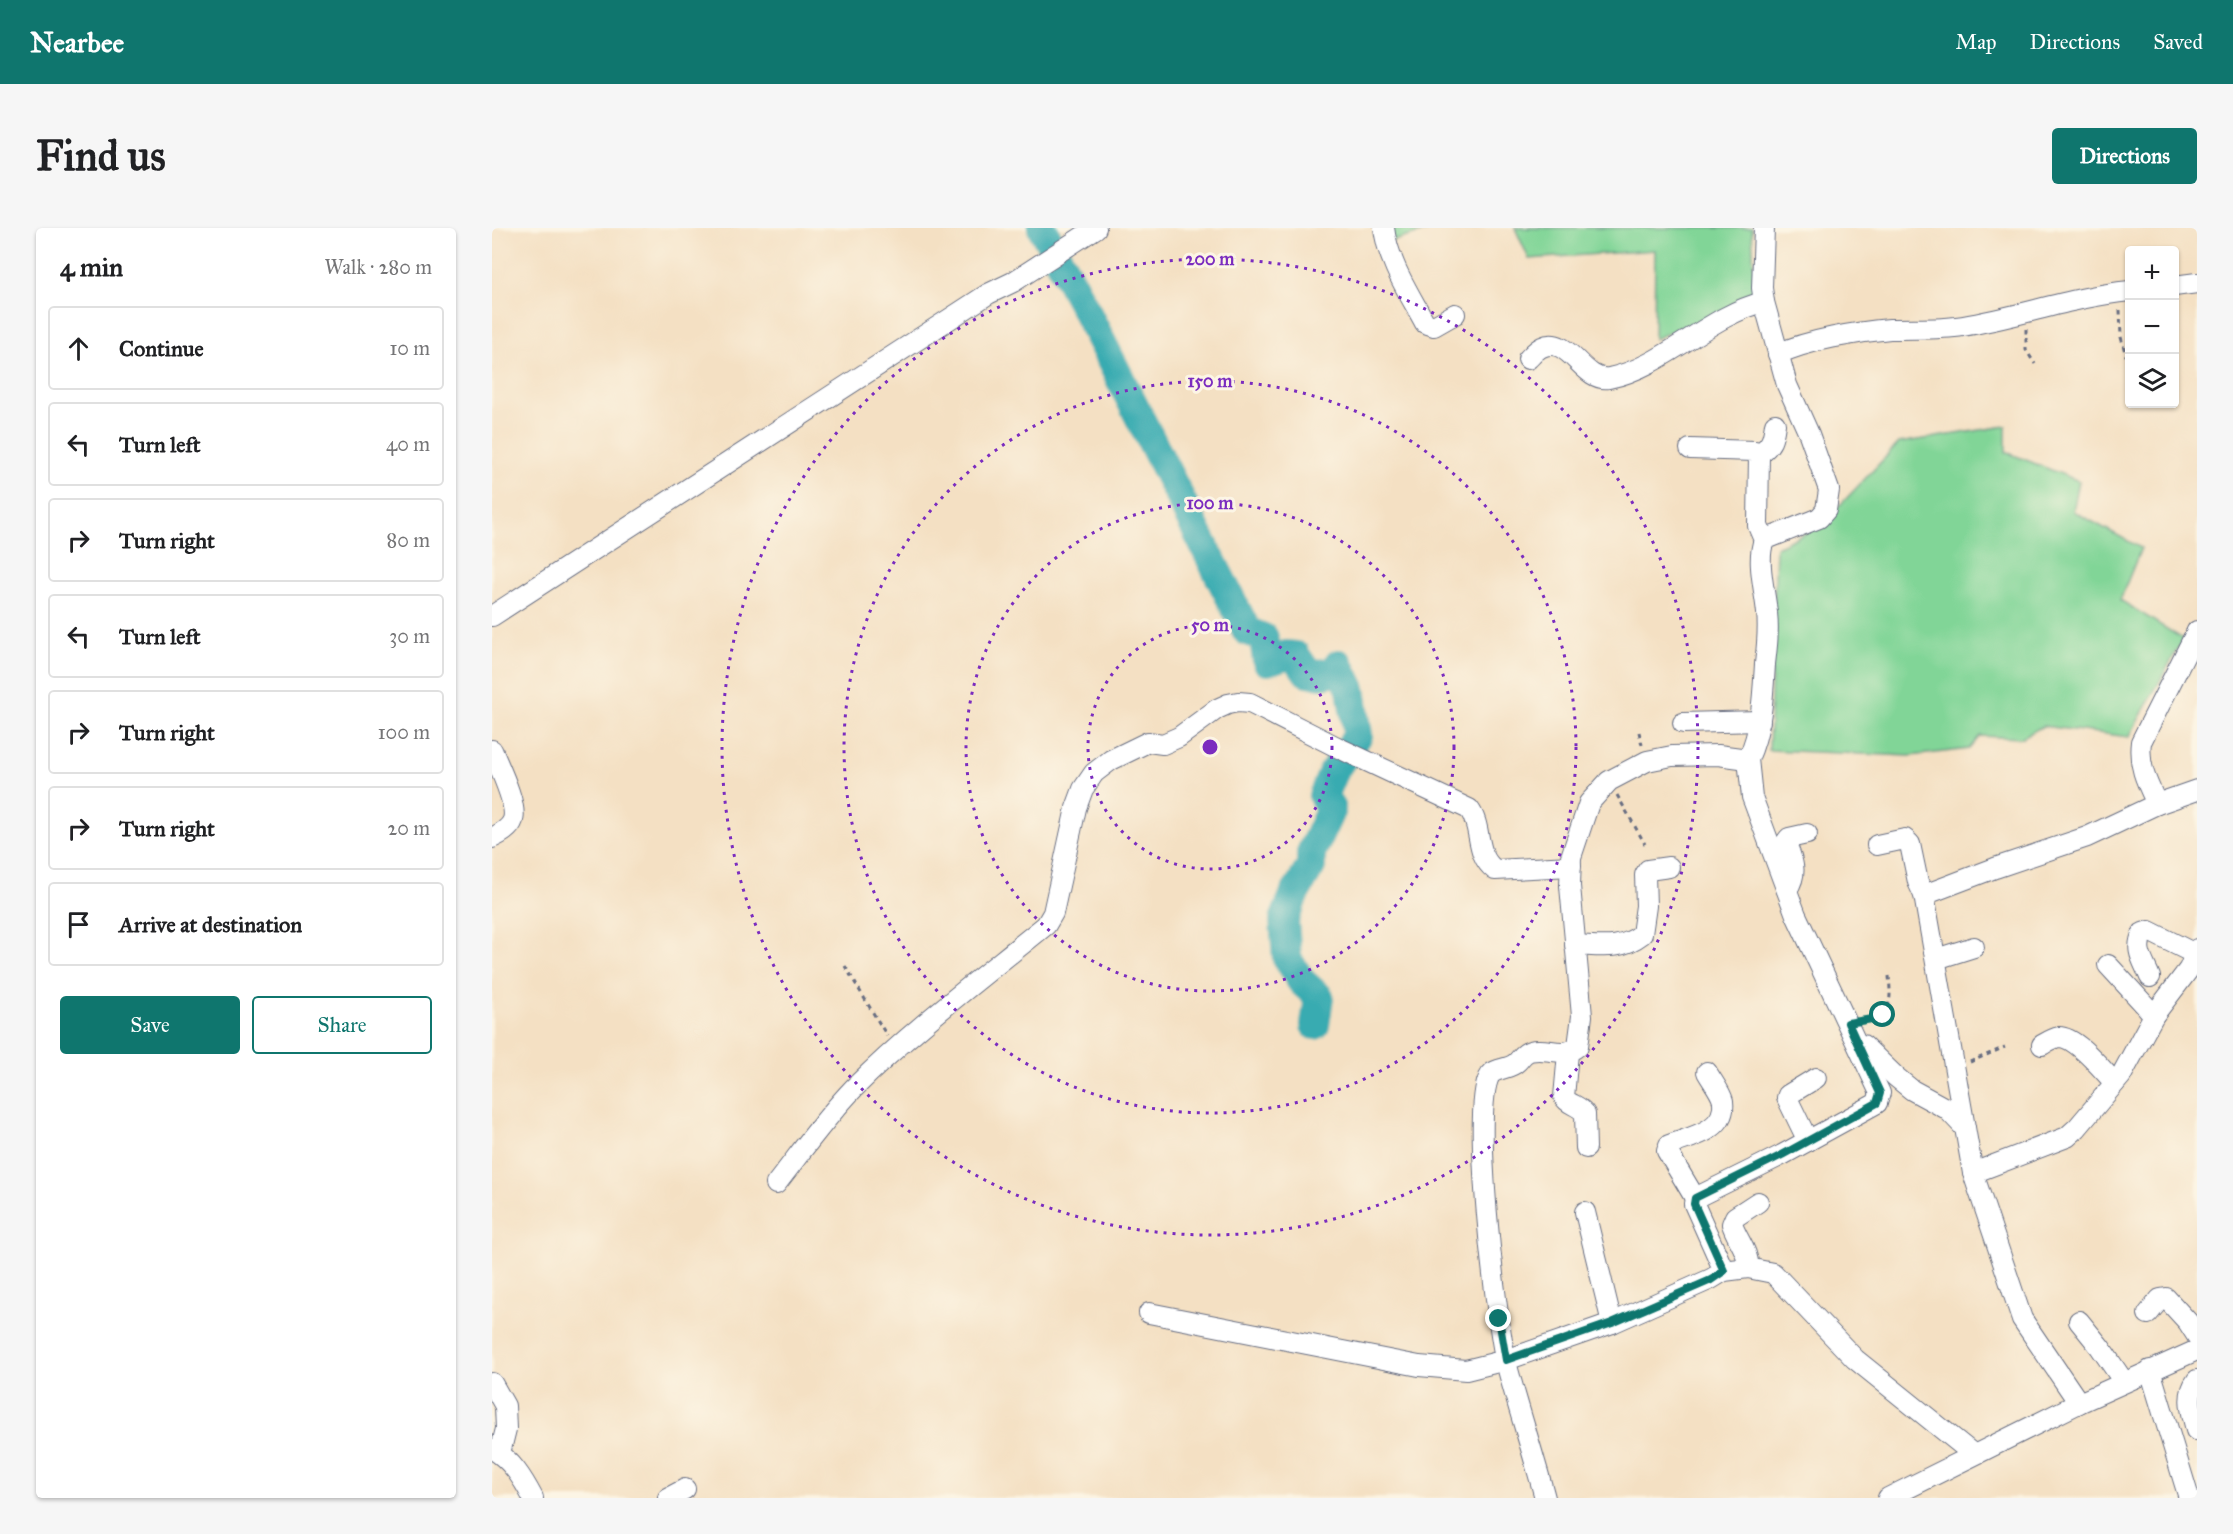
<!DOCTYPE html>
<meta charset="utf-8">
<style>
:root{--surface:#fff;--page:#f6f6f6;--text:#202124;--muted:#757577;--line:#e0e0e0;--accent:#0f766e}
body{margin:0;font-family:"IM FELL Great Primer",serif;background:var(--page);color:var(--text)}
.controls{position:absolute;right:18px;top:18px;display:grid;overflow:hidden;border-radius:6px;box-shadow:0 2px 4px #0004}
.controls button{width:54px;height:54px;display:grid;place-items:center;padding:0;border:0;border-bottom:2px solid var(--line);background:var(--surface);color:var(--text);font:30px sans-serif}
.stop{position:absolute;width:18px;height:18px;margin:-14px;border:4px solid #0f766e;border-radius:50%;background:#fff}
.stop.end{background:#0f766e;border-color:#fff;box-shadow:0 2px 6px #0008}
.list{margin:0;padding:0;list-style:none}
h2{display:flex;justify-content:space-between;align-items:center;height:78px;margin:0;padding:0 24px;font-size:26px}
h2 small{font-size:20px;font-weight:400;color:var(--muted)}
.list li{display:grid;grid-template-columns:39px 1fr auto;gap:18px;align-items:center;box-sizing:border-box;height:84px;margin:0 12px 12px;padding:0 12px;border:2px solid var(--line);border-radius:6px}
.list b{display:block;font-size:22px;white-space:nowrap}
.list em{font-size:20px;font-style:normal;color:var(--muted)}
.actions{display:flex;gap:12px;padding:18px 24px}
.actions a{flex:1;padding:14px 0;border:2px solid var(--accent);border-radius:6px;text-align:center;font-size:21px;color:var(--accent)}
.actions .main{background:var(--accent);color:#fff}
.icon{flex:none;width:33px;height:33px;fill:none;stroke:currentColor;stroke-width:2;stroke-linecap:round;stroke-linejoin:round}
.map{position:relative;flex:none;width:1705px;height:1270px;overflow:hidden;border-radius:6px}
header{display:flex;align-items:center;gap:36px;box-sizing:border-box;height:84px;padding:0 30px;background:var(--accent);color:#fff}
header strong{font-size:28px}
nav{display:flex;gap:33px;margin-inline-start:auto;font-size:21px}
.intro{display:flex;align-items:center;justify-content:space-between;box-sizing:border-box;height:144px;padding:0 36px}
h1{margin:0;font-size:42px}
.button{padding:15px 27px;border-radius:6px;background:var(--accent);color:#fff;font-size:21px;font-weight:700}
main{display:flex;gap:36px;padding:0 36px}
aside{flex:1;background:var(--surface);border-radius:6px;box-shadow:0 2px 4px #0004}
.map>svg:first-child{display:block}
</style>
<header>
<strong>Nearbee</strong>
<nav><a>Map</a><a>Directions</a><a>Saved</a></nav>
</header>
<div class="intro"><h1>Find us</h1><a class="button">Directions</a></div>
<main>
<aside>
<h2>4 min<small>Walk · 280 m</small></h2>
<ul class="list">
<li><svg class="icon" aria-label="ahead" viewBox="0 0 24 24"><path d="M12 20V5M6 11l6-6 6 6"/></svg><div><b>Continue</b></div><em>10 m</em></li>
<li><svg class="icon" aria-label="left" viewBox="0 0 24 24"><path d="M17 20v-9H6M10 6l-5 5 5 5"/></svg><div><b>Turn left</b></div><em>40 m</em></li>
<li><svg class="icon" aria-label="right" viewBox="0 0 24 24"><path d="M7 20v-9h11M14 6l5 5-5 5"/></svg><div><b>Turn right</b></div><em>80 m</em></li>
<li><svg class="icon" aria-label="left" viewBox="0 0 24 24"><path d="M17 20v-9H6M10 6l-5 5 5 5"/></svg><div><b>Turn left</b></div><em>30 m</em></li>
<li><svg class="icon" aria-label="right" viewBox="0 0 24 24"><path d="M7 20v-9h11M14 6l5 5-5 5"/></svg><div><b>Turn right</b></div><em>100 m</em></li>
<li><svg class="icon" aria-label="right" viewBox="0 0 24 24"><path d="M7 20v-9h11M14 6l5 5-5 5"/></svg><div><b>Turn right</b></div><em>20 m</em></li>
<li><svg class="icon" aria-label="arrive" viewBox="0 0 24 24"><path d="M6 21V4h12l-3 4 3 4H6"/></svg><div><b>Arrive at destination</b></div></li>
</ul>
<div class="actions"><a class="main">Save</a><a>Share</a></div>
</aside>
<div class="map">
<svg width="1705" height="1270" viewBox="0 0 1705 1270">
<rect width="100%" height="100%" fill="#fcf5e5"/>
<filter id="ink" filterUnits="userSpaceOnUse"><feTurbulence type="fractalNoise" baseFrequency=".0167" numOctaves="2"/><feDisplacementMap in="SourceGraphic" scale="12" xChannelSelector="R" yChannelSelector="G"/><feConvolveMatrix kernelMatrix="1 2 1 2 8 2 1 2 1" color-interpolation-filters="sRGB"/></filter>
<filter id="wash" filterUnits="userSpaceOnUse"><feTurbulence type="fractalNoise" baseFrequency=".008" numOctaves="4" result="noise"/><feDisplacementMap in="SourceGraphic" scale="24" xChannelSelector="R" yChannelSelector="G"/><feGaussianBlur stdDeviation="1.35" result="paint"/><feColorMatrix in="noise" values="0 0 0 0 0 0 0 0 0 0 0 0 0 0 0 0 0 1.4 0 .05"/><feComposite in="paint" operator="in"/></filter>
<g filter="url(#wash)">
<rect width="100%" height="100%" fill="#f4e0c3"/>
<g fill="#81d597" stroke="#4e827a" stroke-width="1.5">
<polygon points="899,0 945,0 901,13"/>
<polygon points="1023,0 1260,0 1263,70 1162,111 1163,22 1037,31"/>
<polygon points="1514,198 1514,224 1587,253 1581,283 1649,320 1628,372 1691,411 1637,509 1551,498 1529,510 1488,508 1477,521 1418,528 1277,522 1284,319 1318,303 1351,274 1407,215"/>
</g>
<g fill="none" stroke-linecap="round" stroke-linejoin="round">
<polyline stroke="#39abb1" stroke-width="30" points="550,0 590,75 755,403 772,410 775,433 794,427 804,428 815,444 829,446 843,443 847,436 859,461 866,507 841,544 831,568 839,581 819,625 819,638 802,667 792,692 795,731 810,754 827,769 823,797"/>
</g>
</g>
<g filter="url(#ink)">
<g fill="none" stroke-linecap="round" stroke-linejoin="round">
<g stroke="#676d81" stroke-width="22">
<g id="minor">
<path d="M892,0C896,34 917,65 933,95L942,98L963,86"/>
<polyline points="1682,58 1705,55"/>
<path d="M1286,126C1316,112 1365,104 1398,101C1422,100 1447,102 1471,98C1528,89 1579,69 1638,63"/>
<path d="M1036,131C1040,127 1045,121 1050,119C1077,106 1091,155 1117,150C1172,139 1217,87 1272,74"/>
<path d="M1267,226C1280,217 1281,211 1283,196"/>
<polyline points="1272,312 1327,290 1334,282 1337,262 1317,206 1295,157 1272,74 1270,60 1272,0"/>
<polyline points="0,388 496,66 521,54 604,0"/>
<polyline points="1191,495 1268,493"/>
<path d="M0,522C6,537 26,577 21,592C18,601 8,606 0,610"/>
<path d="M1665,576C1655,555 1646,538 1649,514L1705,403"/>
<polyline points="1385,617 1413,611 1418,616 1426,654 1432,667 1481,945 1530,1091 1587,1175"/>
<path d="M1295,662C1307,643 1300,634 1294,614L1297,610L1315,606"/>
<polyline points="1432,667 1503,640 1595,609 1665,576 1705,562"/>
<path d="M1083,717C1109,718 1128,723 1150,706L1154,678L1153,647L1156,642L1177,639"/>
<polyline points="1444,731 1482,719"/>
<polyline points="1616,737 1662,787"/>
<path d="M1658,749C1651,732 1642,722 1651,705L1657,703L1703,726"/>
<polyline points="1371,817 1404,849 1420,862 1455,881 1473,900"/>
<path d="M1550,817C1555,814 1561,810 1567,809C1585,809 1611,843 1623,855"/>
<path d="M1076,825L1072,869C1076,877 1088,877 1093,886L1094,920"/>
<polyline points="1316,913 1295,870 1296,867 1324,850"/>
<polyline points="1481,945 1575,909 1585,900 1629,848 1662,787 1697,741 1705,721"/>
<path d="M284,956C309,924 333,890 362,860C421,801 489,750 554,697L561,685L584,580L591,561L602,545L619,532L656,514L671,516L687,509L725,481L736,476L746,474L758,475L849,521L977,581C991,599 982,626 1003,642L1079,638"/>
<path d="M1203,970L1175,923L1177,917C1198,909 1235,903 1231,873C1229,864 1220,853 1215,844"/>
<polyline points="1093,984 1120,1095"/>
<path d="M1256,1040C1258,1025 1244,1010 1240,996L1243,989L1266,974"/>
<polyline points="1232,1043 1202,976 1203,970 1290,927 1385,875 1388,865 1304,687 1260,569 1256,531"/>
<polyline points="657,1085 927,1138 974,1142 1014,1132 1120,1095 1219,1051 1232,1043 1256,1040 1281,1045 1363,1131 1481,1226"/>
<polyline points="1656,1086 1668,1071 1674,1070 1696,1094 1705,1108"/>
<polyline points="1587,1093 1608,1119 1632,1154"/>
<polyline points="1658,1142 1697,1270"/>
<polyline points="0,1155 13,1178 14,1201 8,1225"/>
<path d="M1704,1202C1700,1184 1693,1168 1705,1152"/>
<path d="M0,1221C19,1231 31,1251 41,1270"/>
<polyline points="176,1270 193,1261"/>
<path d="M1053,1270C1041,1224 1026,1180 1014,1134C1005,1097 976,864 1000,845C1007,840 1018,841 1025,834C1030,829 1031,825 1038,823C1055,818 1071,831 1086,818L1090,788L1078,658L1079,629L1097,575L1117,553L1155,533L1180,528L1226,527L1256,531C1270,501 1271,468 1273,436C1275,419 1277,402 1275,385C1273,362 1264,333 1272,312L1266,298L1267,226L1263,223L1198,221"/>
<polyline points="1396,1270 1587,1175 1705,1122"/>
</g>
</g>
<g stroke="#676d81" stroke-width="3" stroke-dasharray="4.5 4.5" stroke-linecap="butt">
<polyline points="1628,82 1629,109 1634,128"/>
<polyline points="1534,101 1534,122 1543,136"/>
<polyline points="1147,504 1150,517"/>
<polyline points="1125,567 1153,616"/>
<polyline points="353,738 395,808"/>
<path d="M1373,792C1401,787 1399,772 1397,748"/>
<polyline points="1478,834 1513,819"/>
</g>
<use href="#minor" stroke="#fff" stroke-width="20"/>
</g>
</g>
<g fill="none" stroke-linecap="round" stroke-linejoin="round" filter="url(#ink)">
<polyline stroke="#0f766e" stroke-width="8" points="1007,1091 1014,1132 1120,1095 1219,1052 1232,1043 1202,976 1203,970 1290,927 1385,875 1388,865 1356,795 1380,791 1391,787"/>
</g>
<g fill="none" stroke="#7b2cbf" stroke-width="3" stroke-dasharray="3 6">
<circle cx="718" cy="519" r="122"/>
<circle cx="718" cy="519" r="244"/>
<circle cx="718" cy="519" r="366"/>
<circle cx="718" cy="519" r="488"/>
</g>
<circle cx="718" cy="519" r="9" fill="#7b2cbf" stroke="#fcf5e5" stroke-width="3"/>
<g font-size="18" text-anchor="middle" font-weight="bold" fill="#7b2cbf" stroke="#fcf5e5" stroke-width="6" stroke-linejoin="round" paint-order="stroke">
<text x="718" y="37">200 m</text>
<text x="718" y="159">150 m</text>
<text x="718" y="281">100 m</text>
<text x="718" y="403">50 m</text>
</g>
</svg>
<div class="controls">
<button>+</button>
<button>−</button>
<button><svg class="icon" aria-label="layers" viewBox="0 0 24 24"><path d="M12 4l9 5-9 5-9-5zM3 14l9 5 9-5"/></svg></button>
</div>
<div class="stop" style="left:1391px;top:787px"></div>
<div class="stop end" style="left:1007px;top:1091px"></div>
</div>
</main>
